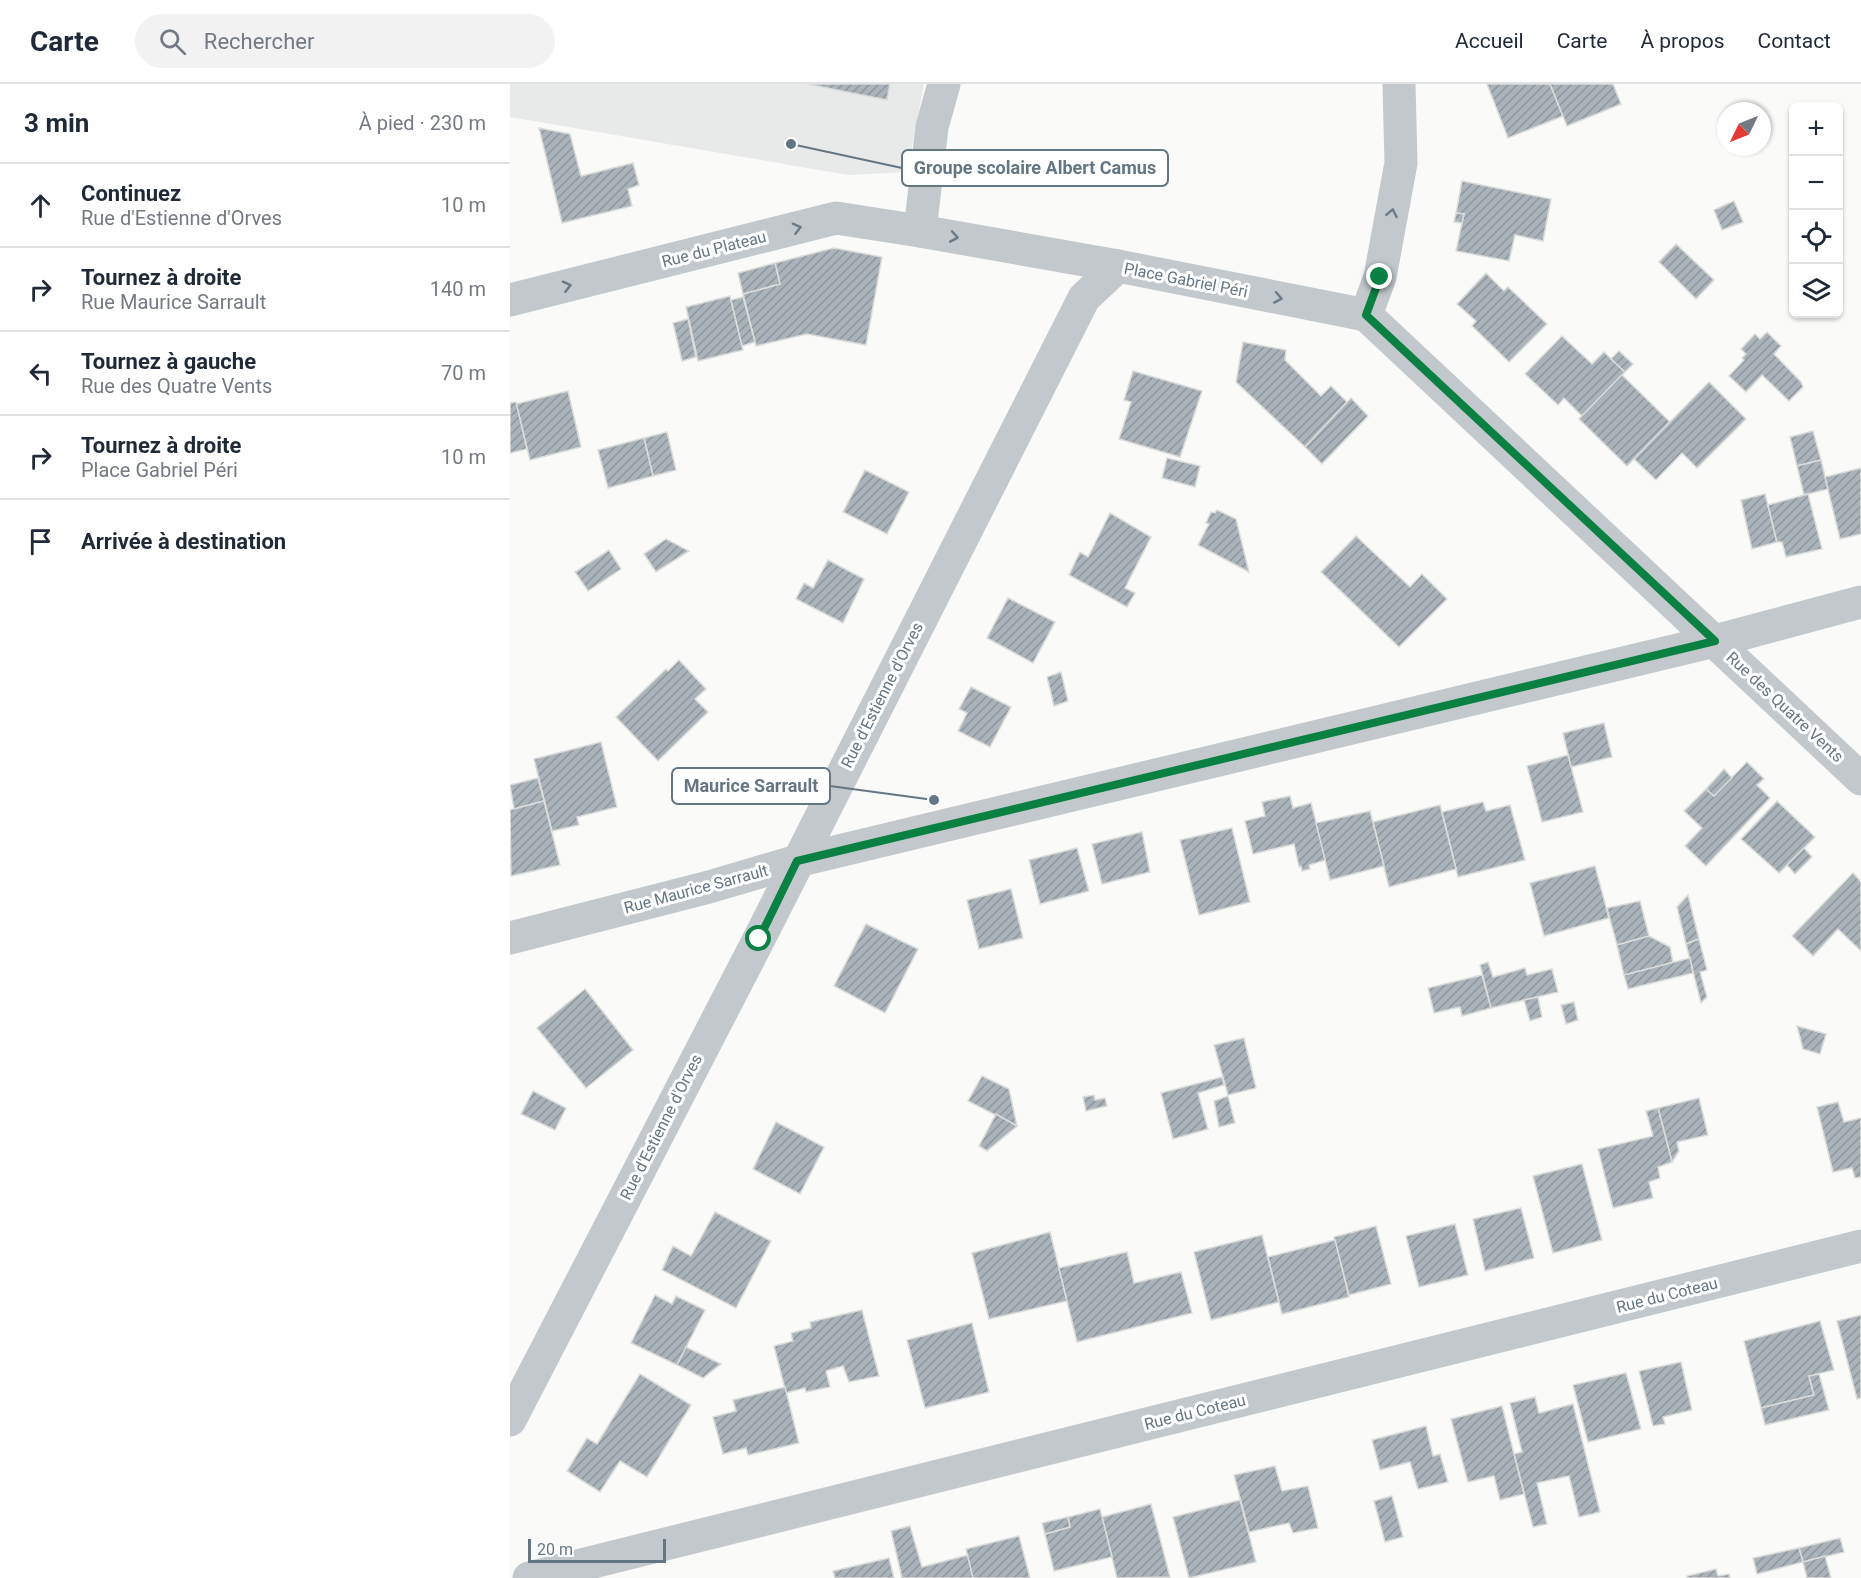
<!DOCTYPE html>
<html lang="fr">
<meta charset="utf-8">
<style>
:root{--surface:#fff;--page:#f2f2f3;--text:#1f2937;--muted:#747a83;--line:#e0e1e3}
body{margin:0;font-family:Roboto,sans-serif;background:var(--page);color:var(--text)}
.controls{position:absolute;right:18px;top:18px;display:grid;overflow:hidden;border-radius:9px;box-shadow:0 2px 4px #0004}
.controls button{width:54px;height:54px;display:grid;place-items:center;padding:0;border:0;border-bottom:2px solid var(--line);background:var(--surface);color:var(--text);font:30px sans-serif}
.compass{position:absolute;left:1207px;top:18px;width:54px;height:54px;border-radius:50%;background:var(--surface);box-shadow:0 2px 4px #0004;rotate:227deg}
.scale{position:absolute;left:18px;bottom:15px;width:138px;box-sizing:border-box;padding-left:6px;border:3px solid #657683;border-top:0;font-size:16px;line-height:21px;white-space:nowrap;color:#657683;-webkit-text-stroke:4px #fff;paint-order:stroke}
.stop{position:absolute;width:18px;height:18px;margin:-14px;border:4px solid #0b8043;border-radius:50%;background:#fff}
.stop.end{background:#0b8043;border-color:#fff;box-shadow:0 2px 6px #0008}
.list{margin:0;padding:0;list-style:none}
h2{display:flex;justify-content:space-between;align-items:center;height:78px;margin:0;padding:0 24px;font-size:26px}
h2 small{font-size:20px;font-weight:400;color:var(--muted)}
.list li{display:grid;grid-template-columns:39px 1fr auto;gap:18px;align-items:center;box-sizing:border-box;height:84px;padding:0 24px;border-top:2px solid var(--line)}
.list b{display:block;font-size:22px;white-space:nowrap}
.list p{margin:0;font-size:20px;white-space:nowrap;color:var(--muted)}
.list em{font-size:20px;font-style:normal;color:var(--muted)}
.icon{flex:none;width:33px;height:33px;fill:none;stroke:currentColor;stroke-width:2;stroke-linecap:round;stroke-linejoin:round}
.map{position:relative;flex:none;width:1351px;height:1494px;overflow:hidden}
header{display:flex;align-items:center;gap:36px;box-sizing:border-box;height:84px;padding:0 30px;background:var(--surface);border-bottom:2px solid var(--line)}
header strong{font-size:28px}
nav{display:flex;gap:33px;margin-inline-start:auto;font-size:21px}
.search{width:420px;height:54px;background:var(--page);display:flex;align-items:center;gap:15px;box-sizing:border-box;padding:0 21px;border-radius:33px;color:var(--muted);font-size:22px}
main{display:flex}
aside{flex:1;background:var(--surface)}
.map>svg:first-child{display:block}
</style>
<header>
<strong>Carte</strong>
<div class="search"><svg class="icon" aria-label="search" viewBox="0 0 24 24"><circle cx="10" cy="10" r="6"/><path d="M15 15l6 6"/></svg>Rechercher</div>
<nav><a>Accueil</a><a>Carte</a><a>À propos</a><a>Contact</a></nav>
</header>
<main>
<aside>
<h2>3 min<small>À pied · 230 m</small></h2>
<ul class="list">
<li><svg class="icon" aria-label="ahead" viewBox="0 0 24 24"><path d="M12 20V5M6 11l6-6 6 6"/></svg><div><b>Continuez</b><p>Rue d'Estienne d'Orves</p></div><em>10 m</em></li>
<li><svg class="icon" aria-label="right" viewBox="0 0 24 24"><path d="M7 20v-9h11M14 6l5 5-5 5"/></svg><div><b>Tournez à droite</b><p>Rue Maurice Sarrault</p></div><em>140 m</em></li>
<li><svg class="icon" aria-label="left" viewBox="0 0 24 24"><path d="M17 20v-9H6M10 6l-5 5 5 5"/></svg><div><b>Tournez à gauche</b><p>Rue des Quatre Vents</p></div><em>70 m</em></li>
<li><svg class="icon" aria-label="right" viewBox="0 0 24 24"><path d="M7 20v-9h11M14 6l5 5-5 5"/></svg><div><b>Tournez à droite</b><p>Place Gabriel Péri</p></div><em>10 m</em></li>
<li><svg class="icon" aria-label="arrive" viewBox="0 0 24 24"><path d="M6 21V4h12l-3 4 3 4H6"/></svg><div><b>Arrivée à destination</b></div></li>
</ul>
</aside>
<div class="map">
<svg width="1351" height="1494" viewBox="0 0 1351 1494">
<defs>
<pattern id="building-hatch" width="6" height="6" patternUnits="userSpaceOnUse" patternTransform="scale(1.5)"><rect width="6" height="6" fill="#aab3b9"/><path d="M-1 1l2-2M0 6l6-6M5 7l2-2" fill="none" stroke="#8e969c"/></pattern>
</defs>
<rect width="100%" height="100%" fill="#fafaf8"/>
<polygon fill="#e8e9e9" points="0,0 414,0 397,88 338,91 0,33"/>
<g fill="url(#building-hatch)" stroke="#dcdcda" stroke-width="1.5">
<polygon points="297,0 380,0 377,16"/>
<polygon points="977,0 1040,0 1053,32 998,54"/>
<polygon points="1040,0 1103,0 1111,20 1057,42"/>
<polygon points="29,44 60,50 71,92 123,79 129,101 118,105 122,122 52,139"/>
<polygon points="952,97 1041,115 1033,157 1005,151 999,177 946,167 954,130 946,129"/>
<polygon points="1224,117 1233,138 1212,146 1204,126"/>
<polygon points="946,129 954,130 952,139 944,138"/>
<polygon points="1166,160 1204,196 1186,215 1149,178"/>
<polygon points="324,164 372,173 356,261 297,250 246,262 233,210 270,200 265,179"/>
<polygon points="265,179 270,200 233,210 228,189"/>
<polygon points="976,189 994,207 998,203 1037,240 999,278 962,242 966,237 947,220"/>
<polygon points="220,212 233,266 188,277 176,223"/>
<polygon points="233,213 245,258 232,262 221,216"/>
<polygon points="178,235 186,273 172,277 163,239"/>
<polygon points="1257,248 1271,262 1264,270 1291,298 1293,303 1279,317 1252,291 1236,308 1219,292 1234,276 1232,274 1236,270 1231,265 1245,250 1250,255"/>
<polygon points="1052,252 1082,280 1094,268 1115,288 1072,332 1054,314 1048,321 1015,290"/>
<polygon points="733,258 776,266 775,276 811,312 821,302 837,318 795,363 726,298"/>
<polygon points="1109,267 1123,280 1115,288 1101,275"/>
<polygon points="623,287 692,307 670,373 609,355 621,318 614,316"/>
<polygon points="1112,291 1160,338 1117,382 1069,335"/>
<polygon points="1199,298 1236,335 1187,384 1172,369 1146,396 1124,375"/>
<polygon points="58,307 71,363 20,376 6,320"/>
<polygon points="841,314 858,332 812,380 795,363"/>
<polygon points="6,318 17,365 0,369 0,319"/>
<polygon points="1303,347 1311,376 1287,382 1280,353"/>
<polygon points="157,348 166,386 143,392 134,354"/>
<polygon points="134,354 143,392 98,404 88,366"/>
<polygon points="657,374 690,382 685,403 652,394"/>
<polygon points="1311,376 1318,405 1294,411 1287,382"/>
<polygon points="1351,384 1351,450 1330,455 1315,393"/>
<polygon points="355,386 399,408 377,450 333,428"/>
<polygon points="1255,410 1267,458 1242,465 1231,416"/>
<polygon points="1298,410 1312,465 1276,473 1272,458 1267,458 1258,421"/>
<polygon points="707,426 726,435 739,488 688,461 699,440 696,439 701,428 705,429"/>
<polygon points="600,429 641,453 615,504 625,509 617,523 559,491 570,468 578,473"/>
<polygon points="846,452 900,503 912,490 937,515 889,563 811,488"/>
<polygon points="156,455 179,467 146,488 134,470"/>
<polygon points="99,466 111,485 78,507 65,488"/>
<polygon points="318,476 354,495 333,539 286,515 294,499 303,504"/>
<polygon points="498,514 545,538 523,579 477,554"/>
<polygon points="169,576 196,605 185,615 198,628 148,677 106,633 156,585 158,587"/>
<polygon points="551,588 558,617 544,622 537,593"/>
<polygon points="461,603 501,623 480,663 448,647 457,629 449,625"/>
<polygon points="1094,639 1102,673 1061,683 1053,649"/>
<polygon points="91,658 107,723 67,733 69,741 42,747 24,675"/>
<polygon points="1058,671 1073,728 1032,738 1017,682"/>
<polygon points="1237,678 1254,695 1247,701 1260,714 1196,782 1175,762 1192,744 1174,727 1196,705 1204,712"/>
<polygon points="1214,685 1222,694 1204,712 1196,705"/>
<polygon points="28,694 34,717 4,725 0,701"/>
<polygon points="780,712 783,724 801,719 816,776 799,781 800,785 792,787 791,782 789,783 784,760 743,770 735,737 755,732 752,718"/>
<polygon points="34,717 50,781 1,792 0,726"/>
<polygon points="1267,717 1305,753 1269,789 1231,755"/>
<polygon points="973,718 976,727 1000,721 1015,776 948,793 932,728"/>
<polygon points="930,721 946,785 879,803 863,738"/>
<polygon points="860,727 874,782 820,796 806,739"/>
<polygon points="722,744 740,818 689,831 670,756"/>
<polygon points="632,748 640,788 592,800 582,760"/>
<polygon points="567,764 579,807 530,820 519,776"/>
<polygon points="1294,764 1302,773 1285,790 1277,781"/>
<polygon points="1085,782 1099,834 1034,852 1020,799"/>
<polygon points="1343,789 1351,798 1351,867 1328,845 1303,872 1282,852"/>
<polygon points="501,805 513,854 469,865 457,816"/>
<polygon points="1178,811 1189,855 1176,860 1167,823"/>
<polygon points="1130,817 1139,852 1107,861 1097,824"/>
<polygon points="356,840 408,865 375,929 324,902"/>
<polygon points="1139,852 1160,863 1163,879 1114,891 1107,861"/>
<polygon points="1189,855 1197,886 1190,888 1197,913 1191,919 1176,860"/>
<polygon points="1180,874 1183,889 1118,905 1114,891"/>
<polygon points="978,878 983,893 1015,884 1017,891 1042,885 1048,908 981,924 970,881"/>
<polygon points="972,891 981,924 952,932 950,923 924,929 918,904"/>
<polygon points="75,905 123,966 76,1004 27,944"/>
<polygon points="1028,913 1032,933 1020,937 1014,916"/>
<polygon points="1064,918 1068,936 1056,940 1051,921"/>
<polygon points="1287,942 1316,950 1310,970 1293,965"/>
<polygon points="734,954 746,1004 718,1011 704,961"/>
<polygon points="472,992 499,1005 507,1042 458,1017"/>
<polygon points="712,993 714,1001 688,1009 698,1045 663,1055 651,1009"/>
<polygon points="23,1007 56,1024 45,1046 11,1030"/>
<polygon points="584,1011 585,1016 595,1014 597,1022 576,1027 573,1013"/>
<polygon points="718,1012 725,1039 709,1043 704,1017"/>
<polygon points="1189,1014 1198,1051 1167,1058 1169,1067 1162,1078 1148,1024"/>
<polygon points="1328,1018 1334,1038 1351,1034 1351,1093 1345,1094 1342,1084 1323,1088 1307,1023"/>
<polygon points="1148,1024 1162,1078 1148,1083 1150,1094 1139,1098 1143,1114 1103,1124 1088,1065 1143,1052 1136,1027"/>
<polygon points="486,1030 507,1042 477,1067 469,1062"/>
<polygon points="266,1038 314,1063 290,1110 243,1085"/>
<polygon points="1072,1080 1092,1156 1043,1169 1023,1092"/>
<polygon points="1011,1124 1024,1174 975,1187 963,1135"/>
<polygon points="205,1128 261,1157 226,1224 152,1186 163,1162 181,1172"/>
<polygon points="945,1140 958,1191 909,1203 896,1152"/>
<polygon points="866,1142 881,1200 839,1211 824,1153"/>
<polygon points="540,1148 557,1217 479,1235 462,1169"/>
<polygon points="752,1151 769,1218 701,1236 684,1168"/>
<polygon points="825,1156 839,1213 772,1230 758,1173"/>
<polygon points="617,1168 624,1199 671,1188 682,1229 567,1258 549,1184"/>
<polygon points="145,1211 162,1220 166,1212 195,1226 167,1281 121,1259"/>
<polygon points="352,1226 369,1292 339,1298 333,1282 316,1287 320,1303 296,1308 295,1304 276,1309 264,1262 283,1257 281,1249 301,1244 300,1238"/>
<polygon points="1351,1231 1351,1314 1347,1315 1327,1237"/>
<polygon points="1310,1237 1324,1286 1299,1292 1304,1311 1251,1324 1234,1257"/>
<polygon points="462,1239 479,1308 415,1324 397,1256"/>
<polygon points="176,1263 211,1280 193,1294 167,1281"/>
<polygon points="1171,1278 1182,1326 1153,1333 1155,1340 1143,1342 1129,1287"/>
<polygon points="1116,1289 1131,1345 1078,1358 1063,1301"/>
<polygon points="130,1290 181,1321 137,1393 110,1377 90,1408 57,1387 77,1354 87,1360"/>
<polygon points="1309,1290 1319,1326 1255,1341 1251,1324 1304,1311 1299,1292"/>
<polygon points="275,1303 289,1359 238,1371 236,1364 213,1370 203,1333 226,1327 223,1316"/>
<polygon points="1025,1313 1029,1329 1063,1320 1090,1428 1069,1433 1059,1392 1027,1399 1037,1440 1023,1443 1004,1370 1012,1368 1000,1319"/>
<polygon points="992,1322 1014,1410 990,1416 984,1392 958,1398 941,1335"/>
<polygon points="916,1342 923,1372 930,1370 938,1398 908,1405 900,1378 870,1386 862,1356"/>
<polygon points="765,1382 772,1407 798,1402 808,1444 783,1449 779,1439 739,1448 724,1391"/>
<polygon points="882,1412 893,1453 875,1458 864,1417"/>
<polygon points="730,1416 746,1478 679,1494 663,1433"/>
<polygon points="641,1420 660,1493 607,1494 592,1433"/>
<polygon points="590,1425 602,1473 544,1487 535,1450 560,1443 558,1433"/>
<polygon points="558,1433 560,1443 535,1450 532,1439"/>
<polygon points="400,1442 412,1483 458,1471 463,1494 392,1494 381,1447"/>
<polygon points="509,1452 520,1494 463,1494 456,1465"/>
<polygon points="1330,1454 1334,1468 1293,1478 1289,1464"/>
<polygon points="1289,1464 1293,1478 1247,1490 1243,1474"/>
<polygon points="1315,1472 1321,1494 1297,1494 1293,1478"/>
<polygon points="379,1474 384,1494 325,1494 323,1487"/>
<polygon points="1206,1485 1208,1492 1219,1490 1220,1494 1177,1494 1177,1492"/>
</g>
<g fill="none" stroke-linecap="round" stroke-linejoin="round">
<g stroke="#c3c8cc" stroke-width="33">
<polyline points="434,0 422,43 410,147 608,182 856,231 870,193 891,79 889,0"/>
<polyline points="0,216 326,134 410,147"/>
<polyline points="856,231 1351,695"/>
<polyline points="0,854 199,803 287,777 1205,557 1351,518"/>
<polyline points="0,1336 249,855 574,214 608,182"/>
<polyline points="19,1494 1351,1162"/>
</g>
</g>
<defs><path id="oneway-chevron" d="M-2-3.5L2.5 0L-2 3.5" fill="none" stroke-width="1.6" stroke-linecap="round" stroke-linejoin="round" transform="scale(1.5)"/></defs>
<g stroke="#6a7a87">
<use href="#oneway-chevron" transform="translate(882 129) rotate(-79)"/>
<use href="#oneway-chevron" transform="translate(287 144) rotate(-14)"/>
<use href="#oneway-chevron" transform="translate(444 153) rotate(10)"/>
<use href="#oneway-chevron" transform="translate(57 202) rotate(-14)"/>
<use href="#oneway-chevron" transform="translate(768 214) rotate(11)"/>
</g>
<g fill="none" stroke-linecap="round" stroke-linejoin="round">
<polyline stroke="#0b8043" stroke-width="8" points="249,855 287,777 1205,557 856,231 870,193"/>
</g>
<g text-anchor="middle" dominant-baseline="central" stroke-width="6" stroke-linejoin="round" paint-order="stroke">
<g font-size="16" fill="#657683" stroke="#fff">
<text transform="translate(204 165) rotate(-14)">Rue du Plateau</text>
<text transform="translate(676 196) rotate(11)">Place Gabriel Péri</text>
<text transform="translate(372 611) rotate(-63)">Rue d'Estienne d'Orves</text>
<text transform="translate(1275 623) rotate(43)">Rue des Quatre Vents</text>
<text transform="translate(186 805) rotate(-15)">Rue Maurice Sarrault</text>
<text transform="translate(151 1043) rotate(-63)">Rue d'Estienne d'Orves</text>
<text transform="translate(1157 1211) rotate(-14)">Rue du Coteau</text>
<text transform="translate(685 1328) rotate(-14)">Rue du Coteau</text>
</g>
</g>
<path fill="none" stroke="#657683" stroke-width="2" d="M281 60L392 84M424 716L320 702"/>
<g fill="#657683" stroke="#fff" stroke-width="2">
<circle cx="281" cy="60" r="6"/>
<circle cx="424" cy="716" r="6"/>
</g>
<g fill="#fff" stroke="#657683" stroke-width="2">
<rect x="392" y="66" width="266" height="36" rx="6"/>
<rect x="162" y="684" width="158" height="36" rx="6"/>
</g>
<g font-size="18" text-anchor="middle" font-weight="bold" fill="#657683">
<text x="525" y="90">Groupe scolaire Albert Camus</text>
<text x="241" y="708">Maurice Sarrault</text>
</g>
</svg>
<div class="controls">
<button>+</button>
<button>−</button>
<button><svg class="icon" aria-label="locate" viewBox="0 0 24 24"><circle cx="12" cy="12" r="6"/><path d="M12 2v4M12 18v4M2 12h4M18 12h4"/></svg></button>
<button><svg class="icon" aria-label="layers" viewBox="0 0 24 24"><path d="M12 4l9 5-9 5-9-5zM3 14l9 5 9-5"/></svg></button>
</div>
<svg class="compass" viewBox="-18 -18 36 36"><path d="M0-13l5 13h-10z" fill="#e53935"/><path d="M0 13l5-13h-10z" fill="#747a83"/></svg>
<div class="scale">20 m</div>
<div class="stop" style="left:249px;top:855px"></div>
<div class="stop end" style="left:870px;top:193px"></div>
</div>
</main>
